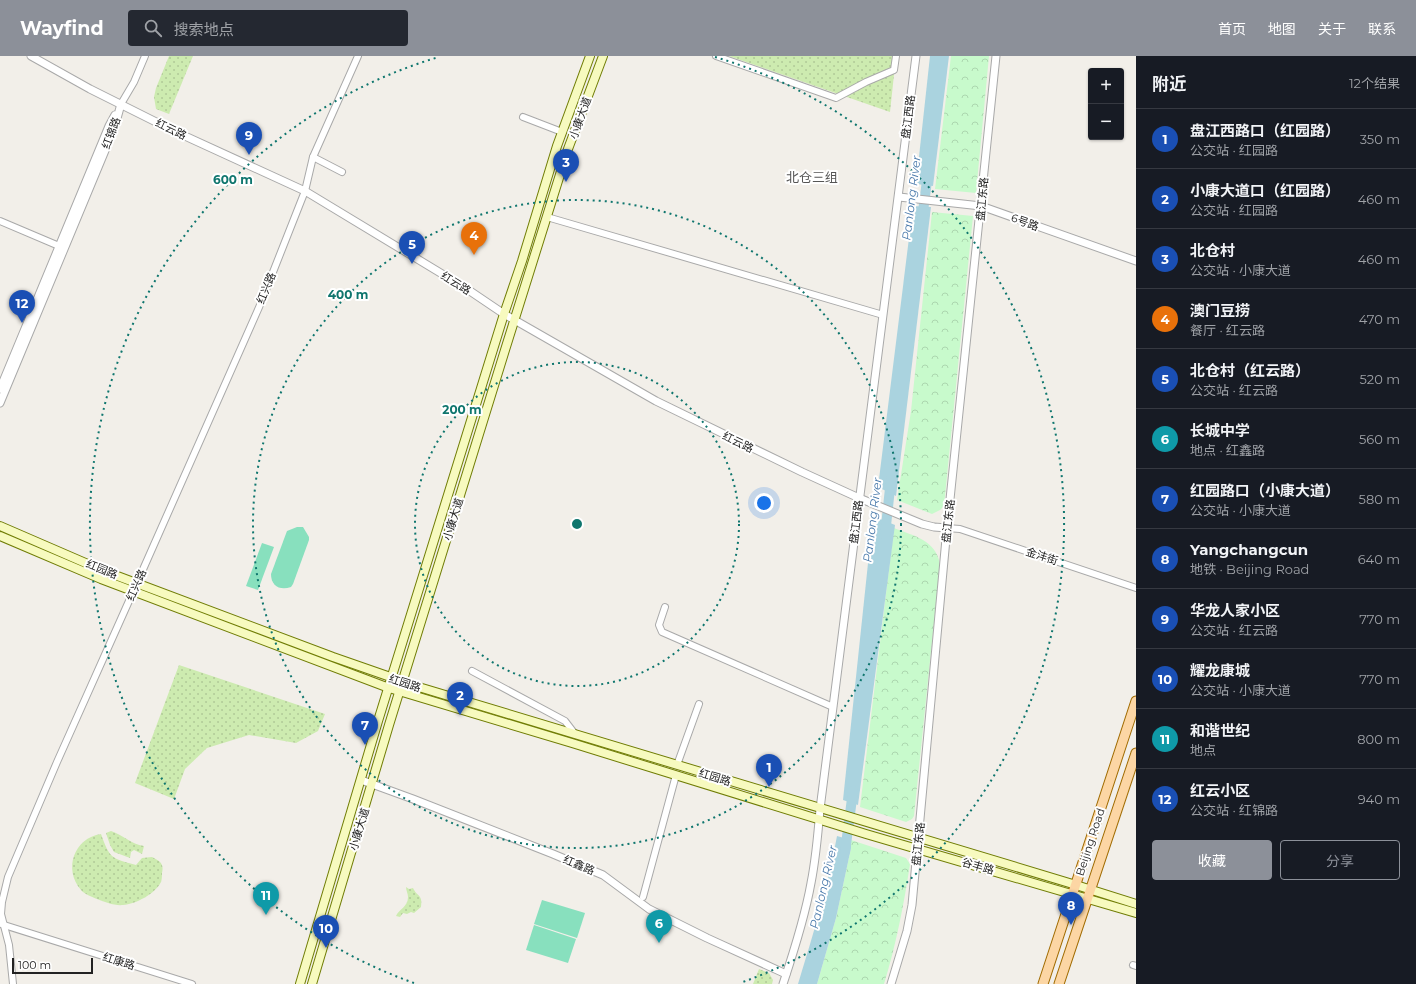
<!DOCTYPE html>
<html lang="zh">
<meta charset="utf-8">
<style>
:root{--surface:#171b24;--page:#242831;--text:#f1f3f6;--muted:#9ea1a6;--line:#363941;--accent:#8c9099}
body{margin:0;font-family:Montserrat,"Noto Sans SC",sans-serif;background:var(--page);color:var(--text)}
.controls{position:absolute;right:12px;top:12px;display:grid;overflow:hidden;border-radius:4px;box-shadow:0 1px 3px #0004}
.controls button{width:36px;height:36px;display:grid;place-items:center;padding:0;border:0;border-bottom:1px solid var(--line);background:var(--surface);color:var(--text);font:20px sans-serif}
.scale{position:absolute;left:12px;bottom:10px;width:81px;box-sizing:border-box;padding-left:4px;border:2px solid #222;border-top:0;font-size:11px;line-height:14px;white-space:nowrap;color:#222;-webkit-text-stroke:3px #fff;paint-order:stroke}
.you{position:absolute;left:764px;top:447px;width:14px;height:14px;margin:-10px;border:3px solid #fff;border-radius:50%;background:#1a73e8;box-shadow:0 0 0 6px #1a73e833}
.badge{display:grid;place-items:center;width:26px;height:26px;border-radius:50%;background:var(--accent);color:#fff;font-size:13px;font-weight:700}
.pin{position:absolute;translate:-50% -33px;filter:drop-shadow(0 1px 2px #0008)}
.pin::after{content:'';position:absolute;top:21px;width:14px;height:12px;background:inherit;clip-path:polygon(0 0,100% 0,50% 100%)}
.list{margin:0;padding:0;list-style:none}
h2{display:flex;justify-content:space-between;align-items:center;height:52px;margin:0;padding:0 16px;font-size:17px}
h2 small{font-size:13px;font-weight:400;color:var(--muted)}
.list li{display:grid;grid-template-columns:26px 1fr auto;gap:12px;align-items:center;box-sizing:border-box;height:60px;padding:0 16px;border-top:1px solid var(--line)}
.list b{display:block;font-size:15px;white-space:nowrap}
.list p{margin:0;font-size:13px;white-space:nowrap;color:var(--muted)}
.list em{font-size:13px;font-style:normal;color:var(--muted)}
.actions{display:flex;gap:8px;padding:12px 16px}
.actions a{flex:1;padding:9px 0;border:1px solid var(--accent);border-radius:4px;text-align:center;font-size:14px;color:var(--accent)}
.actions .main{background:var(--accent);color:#fff}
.icon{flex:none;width:22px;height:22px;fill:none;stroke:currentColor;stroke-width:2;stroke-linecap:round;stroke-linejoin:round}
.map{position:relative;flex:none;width:1136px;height:928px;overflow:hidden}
header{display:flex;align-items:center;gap:24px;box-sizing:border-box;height:56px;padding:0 20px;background:var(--accent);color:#fff}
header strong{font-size:19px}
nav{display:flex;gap:22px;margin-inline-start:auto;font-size:14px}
.search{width:280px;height:36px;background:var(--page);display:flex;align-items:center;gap:10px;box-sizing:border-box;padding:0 14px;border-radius:4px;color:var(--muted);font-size:15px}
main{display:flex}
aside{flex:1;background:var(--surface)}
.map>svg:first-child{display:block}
</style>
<header>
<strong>Wayfind</strong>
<div class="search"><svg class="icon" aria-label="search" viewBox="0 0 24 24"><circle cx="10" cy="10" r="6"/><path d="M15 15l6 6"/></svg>搜索地点</div>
<nav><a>首页</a><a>地图</a><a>关于</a><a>联系</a></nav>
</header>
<main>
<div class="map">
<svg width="1136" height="928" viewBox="0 0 1136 928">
<defs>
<pattern id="grass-dots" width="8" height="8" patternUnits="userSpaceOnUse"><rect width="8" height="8" fill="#cdebb0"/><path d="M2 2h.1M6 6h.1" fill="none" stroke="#b0c997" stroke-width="1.8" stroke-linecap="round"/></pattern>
<pattern id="park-crowns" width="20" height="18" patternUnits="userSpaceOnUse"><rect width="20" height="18" fill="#c8facc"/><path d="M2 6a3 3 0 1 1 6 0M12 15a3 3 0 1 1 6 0" fill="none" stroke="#acd6af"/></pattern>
</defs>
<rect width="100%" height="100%" fill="#f2efe9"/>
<g fill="url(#grass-dots)">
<polygon points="169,0 193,0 169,58 156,53 154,41 156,32"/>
<polygon points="729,0 896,0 890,56"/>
<polygon points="179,609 325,658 318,675 296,687 249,679 207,692 185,713 174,743 135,727"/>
<path d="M111,775C123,779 131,788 144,790L142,798L134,794L131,796L130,802L114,796L110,789L106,777Z"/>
<path d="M101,778C110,803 111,802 136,809L142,802L152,801C154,802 158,804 160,806C163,809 163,813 162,817C162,820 162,823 161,826C155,838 136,848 123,849C115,850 104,846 97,843C92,841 84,838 81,834C63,813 74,782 101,778Z"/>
<path d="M406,831L409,833L413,832C417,841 423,838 421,851L414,857L411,856L407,858L403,857L400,861L396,860C399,853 408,851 408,841C408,838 406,834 406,831Z"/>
<polygon points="759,913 769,917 773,924 772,928 753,928"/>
</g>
<g fill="url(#park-crowns)">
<polygon points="951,0 989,0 976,137 935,133"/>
<polygon points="932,156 973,160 944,450 940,454 932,458 897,444 911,355"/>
<path d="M894,472C914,480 936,484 940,508L914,760L912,763L906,766L860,751Z"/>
<path d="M851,784L906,802L910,808C904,848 896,889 884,928H817L836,862L851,792Z"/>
</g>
<g fill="#88e0be">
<path d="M297,471H303L309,481V484L293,528L291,531C280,535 271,530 271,518L287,475Z"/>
<polygon points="262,487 274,491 258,534 246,530"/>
<polygon points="542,844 585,857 577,882 534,868"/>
<polygon points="534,869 576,883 568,907 526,894"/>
</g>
<g fill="#aad3df">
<polygon points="930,0 949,0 933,130 916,128"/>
<polygon points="913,150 931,151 896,440 878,431"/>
<polygon points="873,460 895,469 858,749 843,744"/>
<path d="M837,780L851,784V792L836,862L817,928H798C813,879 828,830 837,780Z"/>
</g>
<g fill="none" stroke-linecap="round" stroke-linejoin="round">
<g stroke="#aad3df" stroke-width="10">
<polyline points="922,163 928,117"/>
<polyline points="885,479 891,423"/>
<polyline points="845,796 853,735"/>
</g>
<g stroke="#a9a9a9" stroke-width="8">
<g id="minor">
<polyline points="716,0 836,42 866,26 894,14 896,0"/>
<polyline points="121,48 134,26 145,0"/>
<polyline points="523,61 562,76"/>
<polyline points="313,101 342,116"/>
<polyline points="547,161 883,259"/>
<polyline points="0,165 59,190"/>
<polyline points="947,472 960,473 1136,532"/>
<polyline points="665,551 659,569 662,576 833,651"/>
<polyline points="472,615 565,665 575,678"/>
<polyline points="677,709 699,648"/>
<polyline points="643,841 676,719"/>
<polyline points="1,868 192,928"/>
<polyline points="1133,909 1136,910"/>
<polyline points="13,928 9,889 1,858 2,846 8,821 57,706 137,527 260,249 305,135 313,101 358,0"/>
</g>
</g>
<g stroke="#a9a9a9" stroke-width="9">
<g id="tertiary">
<polyline points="31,0 90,33 174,75 305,135 467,233 504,258 656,345 802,416 859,442 922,468 934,471 947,472"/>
<polyline points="899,141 981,150 1136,205"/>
<polyline points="0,333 109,70 115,59"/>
<polyline points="0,347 114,73 121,48"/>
<polyline points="361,724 413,743 553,798 603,819 649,853 707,882 786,918"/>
<path d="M783,928C794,895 805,861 811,827C816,802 818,778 820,753L916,0"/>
<polyline points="891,928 907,875 912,849 947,472 996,0"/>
</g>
</g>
<g stroke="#707d05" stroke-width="10">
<g id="secondary">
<polyline points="0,470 104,515 333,601 422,632 1076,829 1136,848"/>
<polyline points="0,480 101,523 389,632 572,687 866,778 1136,857"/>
<polyline points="300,928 378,665 504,258 522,205 557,90 590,0"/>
<polyline points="312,928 389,669 505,294 568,93 603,0"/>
</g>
</g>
<g stroke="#a06b00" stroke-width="11">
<g id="primary">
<polyline points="1043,928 1136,645"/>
<polyline points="1059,928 1136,697"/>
</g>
</g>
<use href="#minor" stroke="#fff" stroke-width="6"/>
<use href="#tertiary" stroke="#fff" stroke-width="7"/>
<use href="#secondary" stroke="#f7fabf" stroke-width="8"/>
<use href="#primary" stroke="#fcd6a4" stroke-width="9"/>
</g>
<g fill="none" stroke="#0f766e" stroke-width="2" stroke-dasharray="2 4">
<circle cx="577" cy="468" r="162"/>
<circle cx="577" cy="468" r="324"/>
<path d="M414 927A487 487 0 0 1 439 1M715 1A487 487 0 0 1 740 927"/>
</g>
<g text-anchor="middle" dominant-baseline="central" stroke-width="4" stroke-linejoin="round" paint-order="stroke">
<g font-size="11" fill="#222" stroke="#fff">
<text transform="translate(908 61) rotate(-83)">盘江西路</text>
<text transform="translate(580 62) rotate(-70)">小康大道</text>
<text transform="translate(171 73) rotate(26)">红云路</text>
<text transform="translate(111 77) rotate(-70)">红锦路</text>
<text transform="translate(982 143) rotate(-85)">盘江东路</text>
<text transform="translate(1025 166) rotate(20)">6号路</text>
<text transform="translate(456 227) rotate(32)">红云路</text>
<text transform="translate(266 232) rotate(-68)">红兴路</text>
<text transform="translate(738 386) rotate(26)">红云路</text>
<text transform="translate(453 463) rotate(-73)">小康大道</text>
<text transform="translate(948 465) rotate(-84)">盘江东路</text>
<text transform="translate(856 466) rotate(-83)">盘江西路</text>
<text transform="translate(1042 500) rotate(18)">金沣街</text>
<text transform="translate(102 513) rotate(22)">红园路</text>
<text transform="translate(136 529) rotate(-66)">红兴路</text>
<text transform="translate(405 627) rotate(18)">红园路</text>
<text transform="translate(715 721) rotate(17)">红园路</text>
<text transform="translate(359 773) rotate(-73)">小康大道</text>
<text transform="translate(1090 786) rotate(-72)">Beijing Road</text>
<text transform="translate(918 788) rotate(-84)">盘江东路</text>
<text transform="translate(579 809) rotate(23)">红鑫路</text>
<text transform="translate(978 810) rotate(16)">谷丰路</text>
<text transform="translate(119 905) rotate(17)">红康路</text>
</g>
<g font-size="12" font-style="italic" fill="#4a7aab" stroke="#fff">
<text transform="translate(911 142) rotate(-83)">Panlong River</text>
<text transform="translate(872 464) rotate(-83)">Panlong River</text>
<text transform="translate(823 831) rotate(-77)">Panlong River</text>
</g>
<g font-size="13" fill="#555" stroke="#fff">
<text x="812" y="121">北仓三组</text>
</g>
</g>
<circle cx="577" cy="468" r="6" fill="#0f766e" stroke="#fff" stroke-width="2"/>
<g font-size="12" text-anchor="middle" font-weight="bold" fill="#0f766e" stroke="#fff" stroke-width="4" stroke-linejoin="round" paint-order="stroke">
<text x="233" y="128">600 m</text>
<text x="348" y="243">400 m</text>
<text x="462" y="358">200 m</text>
</g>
</svg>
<div class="controls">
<button>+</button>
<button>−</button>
</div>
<div class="scale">100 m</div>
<div class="you"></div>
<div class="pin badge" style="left:769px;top:731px;background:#1a4fb4">1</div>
<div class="pin badge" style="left:460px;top:659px;background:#1a4fb4">2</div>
<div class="pin badge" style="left:566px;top:126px;background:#1a4fb4">3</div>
<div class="pin badge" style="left:474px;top:199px;background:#e8710a">4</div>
<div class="pin badge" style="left:412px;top:208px;background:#1a4fb4">5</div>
<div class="pin badge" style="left:659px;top:887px;background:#0f9aa8">6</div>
<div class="pin badge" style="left:365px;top:689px;background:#1a4fb4">7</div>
<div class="pin badge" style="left:1071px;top:869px;background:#1a4fb4">8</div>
<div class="pin badge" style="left:249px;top:99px;background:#1a4fb4">9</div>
<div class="pin badge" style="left:326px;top:892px;background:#1a4fb4">10</div>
<div class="pin badge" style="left:266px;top:859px;background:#0f9aa8">11</div>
<div class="pin badge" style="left:22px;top:267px;background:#1a4fb4">12</div>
</div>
<aside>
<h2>附近<small>12个结果</small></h2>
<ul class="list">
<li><span class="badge" style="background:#1a4fb4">1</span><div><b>盘江西路口（红园路）</b><p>公交站 · 红园路</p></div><em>350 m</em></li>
<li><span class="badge" style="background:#1a4fb4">2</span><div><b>小康大道口（红园路）</b><p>公交站 · 红园路</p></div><em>460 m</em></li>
<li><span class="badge" style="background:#1a4fb4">3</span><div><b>北仓村</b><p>公交站 · 小康大道</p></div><em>460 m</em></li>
<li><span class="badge" style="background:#e8710a">4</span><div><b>澳门豆捞</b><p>餐厅 · 红云路</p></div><em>470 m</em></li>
<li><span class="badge" style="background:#1a4fb4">5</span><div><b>北仓村（红云路）</b><p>公交站 · 红云路</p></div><em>520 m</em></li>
<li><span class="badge" style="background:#0f9aa8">6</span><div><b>长城中学</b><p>地点 · 红鑫路</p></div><em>560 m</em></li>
<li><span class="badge" style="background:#1a4fb4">7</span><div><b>红园路口（小康大道）</b><p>公交站 · 小康大道</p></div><em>580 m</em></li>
<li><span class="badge" style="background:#1a4fb4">8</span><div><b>Yangchangcun</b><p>地铁 · Beijing Road</p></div><em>640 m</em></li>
<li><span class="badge" style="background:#1a4fb4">9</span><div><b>华龙人家小区</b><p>公交站 · 红云路</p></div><em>770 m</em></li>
<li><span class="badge" style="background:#1a4fb4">10</span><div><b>耀龙康城</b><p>公交站 · 小康大道</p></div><em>770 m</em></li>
<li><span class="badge" style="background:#0f9aa8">11</span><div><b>和谐世纪</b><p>地点</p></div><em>800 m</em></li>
<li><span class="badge" style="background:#1a4fb4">12</span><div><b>红云小区</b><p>公交站 · 红锦路</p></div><em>940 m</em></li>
</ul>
<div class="actions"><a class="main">收藏</a><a>分享</a></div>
</aside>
</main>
